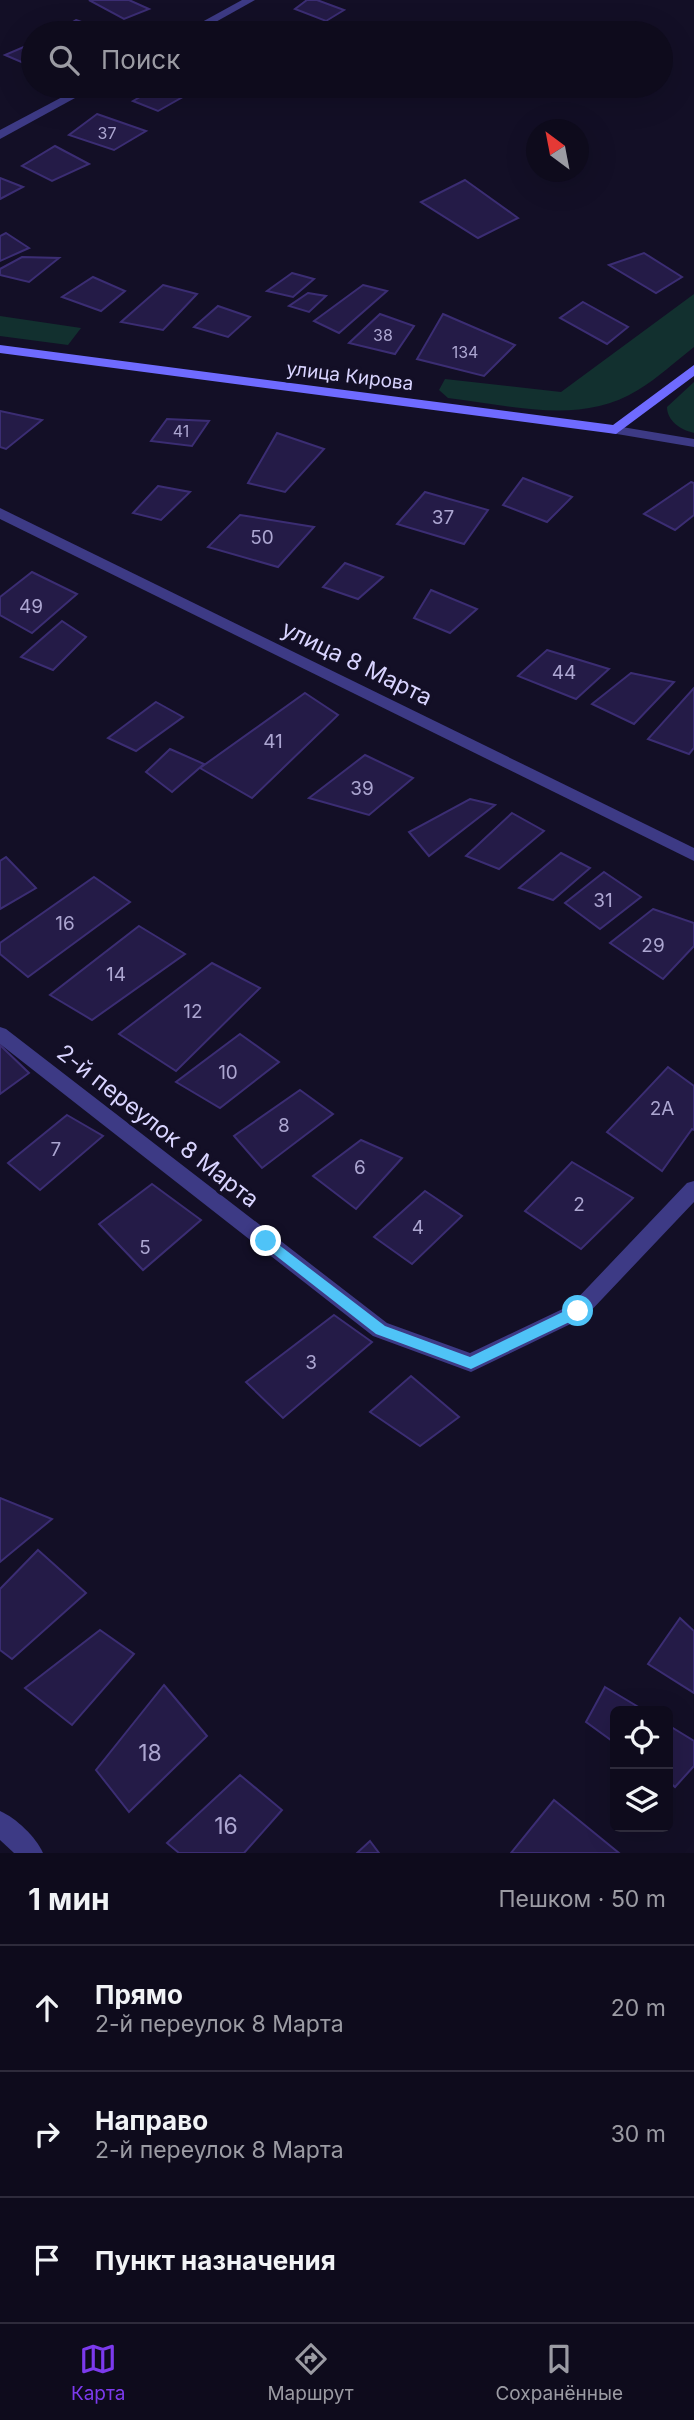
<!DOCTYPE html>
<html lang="ru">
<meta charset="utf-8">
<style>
:root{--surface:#0e0b1c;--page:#171425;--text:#f1f3f6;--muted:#9b9ba3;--line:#2e2b3b;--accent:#7c3aed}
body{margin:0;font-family:Inter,sans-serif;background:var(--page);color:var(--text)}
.controls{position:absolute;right:21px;bottom:21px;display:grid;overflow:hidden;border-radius:10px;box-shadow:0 7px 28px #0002}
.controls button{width:63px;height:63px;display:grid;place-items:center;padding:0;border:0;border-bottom:2px solid var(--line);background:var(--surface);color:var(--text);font:35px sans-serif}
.compass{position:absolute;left:526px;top:119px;width:63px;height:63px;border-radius:50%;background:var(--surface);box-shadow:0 7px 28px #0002;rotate:328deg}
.stop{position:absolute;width:21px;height:21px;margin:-16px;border:5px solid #4fc3f7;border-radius:50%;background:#fff}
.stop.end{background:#4fc3f7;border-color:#fff;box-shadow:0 2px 7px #0008}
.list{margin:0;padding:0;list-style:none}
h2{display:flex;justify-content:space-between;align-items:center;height:91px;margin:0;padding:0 28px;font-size:30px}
h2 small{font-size:23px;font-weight:400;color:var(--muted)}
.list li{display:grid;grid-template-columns:46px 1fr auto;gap:21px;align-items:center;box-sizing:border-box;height:126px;padding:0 28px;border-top:2px solid var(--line)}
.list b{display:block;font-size:26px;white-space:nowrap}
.list p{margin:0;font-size:23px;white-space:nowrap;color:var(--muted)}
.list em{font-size:23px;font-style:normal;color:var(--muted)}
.icon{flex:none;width:38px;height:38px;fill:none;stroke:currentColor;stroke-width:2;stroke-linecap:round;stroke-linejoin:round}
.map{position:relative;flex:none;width:694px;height:1853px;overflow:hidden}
.search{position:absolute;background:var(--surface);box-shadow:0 7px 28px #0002;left:21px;right:21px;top:21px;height:77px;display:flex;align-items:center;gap:18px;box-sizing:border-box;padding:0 24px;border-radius:38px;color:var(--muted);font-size:26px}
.sheet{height:469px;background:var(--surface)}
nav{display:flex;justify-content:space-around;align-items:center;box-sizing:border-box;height:98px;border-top:2px solid var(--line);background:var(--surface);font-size:19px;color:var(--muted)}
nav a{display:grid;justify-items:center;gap:4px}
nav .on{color:var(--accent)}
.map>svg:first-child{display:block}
</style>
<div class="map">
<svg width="694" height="1853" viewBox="0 0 694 1853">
<rect width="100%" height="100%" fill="#130f26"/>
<g fill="#12302f">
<path d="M694,294V347C676,361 658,378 638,390C581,426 510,405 448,398L439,390L445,379L561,392Z"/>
<polygon points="0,316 81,328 68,345 0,336"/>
<path d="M694,382V433C681,430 667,421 667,407Z"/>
</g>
<g fill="#241b47" stroke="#3b2d73" stroke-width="2">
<polygon points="89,0 129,0 149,9 124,19"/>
<polygon points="307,0 317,0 344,10 326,21 295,9"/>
<polygon points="76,20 111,33 54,33"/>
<polygon points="271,23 299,33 260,31"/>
<polygon points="33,43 33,67 5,55"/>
<polygon points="159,86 181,86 195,90 158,111 133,101"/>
<polygon points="97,114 146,131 114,150 69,135"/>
<polygon points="55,146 89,164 52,181 22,166"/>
<polygon points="0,178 23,187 0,199"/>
<polygon points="465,180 518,218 478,238 421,202"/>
<polygon points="6,233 29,248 0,261 0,236"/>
<polygon points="644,253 682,277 656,293 609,265"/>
<polygon points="22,257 59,258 29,282 0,275 0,269"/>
<polygon points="292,273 314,279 293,297 267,291"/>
<polygon points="93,277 125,291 101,311 62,297"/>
<polygon points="163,285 197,294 163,330 121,322"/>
<polygon points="363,285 387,291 339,333 314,321"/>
<polygon points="308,293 326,296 309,312 289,306"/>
<polygon points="583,302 628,327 607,344 560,318"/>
<polygon points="218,306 250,317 228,337 194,327"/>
<polygon points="380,314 414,326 395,354 349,343"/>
<polygon points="443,314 515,345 484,376 417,359"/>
<polygon points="0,411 42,420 6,449 0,447"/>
<polygon points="167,419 209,421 192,446 151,441"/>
<polygon points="277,433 324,449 285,492 248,483"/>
<polygon points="523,478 572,497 547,522 503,505"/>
<polygon points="691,482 694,483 694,515 675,530 644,514"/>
<polygon points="158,486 190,492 161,520 133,513"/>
<polygon points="425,492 488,510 464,544 397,524"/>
<polygon points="240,515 314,527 278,567 208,547"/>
<polygon points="345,563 383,577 358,599 323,587"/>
<polygon points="32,572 77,594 32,633 0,615 0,597"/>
<polygon points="431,590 477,609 450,633 414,618"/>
<polygon points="62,621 86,637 53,670 21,657"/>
<polygon points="547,650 609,669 576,699 518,676"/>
<polygon points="631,673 674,682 634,724 592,704"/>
<polygon points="694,688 694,748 689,754 648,739"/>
<polygon points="305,693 338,715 252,798 200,768"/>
<polygon points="156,702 183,717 136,751 108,738"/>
<polygon points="170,749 204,764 172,792 146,772"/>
<polygon points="365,755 413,778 369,815 309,798"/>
<polygon points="470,799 495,805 429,856 409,832"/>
<polygon points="512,813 544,831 499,869 466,856"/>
<polygon points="561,853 590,868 553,900 519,888"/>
<polygon points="6,857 36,888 0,909 0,861"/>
<polygon points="604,872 641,897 600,929 565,903"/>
<polygon points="94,877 130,902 28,977 0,954 0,943"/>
<polygon points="653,909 694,923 694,946 663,979 610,943"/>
<polygon points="139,926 185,954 92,1020 50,995"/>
<polygon points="212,963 260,988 176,1071 119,1034"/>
<polygon points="240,1034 279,1062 220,1108 176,1082"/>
<polygon points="0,1045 29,1073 0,1094"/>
<polygon points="668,1067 694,1086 694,1130 692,1129 662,1171 607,1132"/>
<polygon points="300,1090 333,1114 262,1168 234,1136"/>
<polygon points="67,1115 103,1136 40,1190 8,1163"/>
<polygon points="361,1140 402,1158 356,1209 313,1176"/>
<polygon points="572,1162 633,1198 581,1249 525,1211"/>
<polygon points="152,1184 201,1220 143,1270 99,1224"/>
<polygon points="425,1191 462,1216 412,1264 374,1237"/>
<polygon points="334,1315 372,1342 283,1418 246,1382"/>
<polygon points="411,1376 459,1417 420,1446 370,1412"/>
<polygon points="0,1498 52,1519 0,1562"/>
<polygon points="38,1550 86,1593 12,1659 0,1650 0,1589"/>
<polygon points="680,1618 694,1631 694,1693 648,1664"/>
<polygon points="100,1630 134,1654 72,1725 25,1688"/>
<polygon points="164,1685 207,1736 129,1812 96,1770"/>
<polygon points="605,1687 645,1711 615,1711 615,1743 586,1722"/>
<polygon points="668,1725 694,1741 694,1766 675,1787 668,1781"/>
<polygon points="240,1775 282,1810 244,1853 179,1853 167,1843"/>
<polygon points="554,1800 619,1853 511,1853"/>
<polygon points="370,1841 379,1853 357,1853"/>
</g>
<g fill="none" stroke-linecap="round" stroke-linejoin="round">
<g fill="#3d3a85" fill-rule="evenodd">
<polygon points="242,0 255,0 196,33 182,33"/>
<polygon points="83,86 97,86 0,139 0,130"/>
<polygon points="616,426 694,439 694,447 611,433 609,430"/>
<polygon points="0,508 694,848 694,861 0,519"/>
<polygon points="0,1027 6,1029 387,1323 470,1353 571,1305 687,1183 694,1181 694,1202 585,1317 471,1372 373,1336 0,1044"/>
<path d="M0,1811C16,1818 36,1837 43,1853H14L0,1840Z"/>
</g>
<polygon fill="#6f6bff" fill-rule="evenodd" points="0,345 613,425 694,365 694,376 616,434 0,353"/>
</g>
<polygon fill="#4fc3f7" points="266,1235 385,1326 470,1357 573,1307 578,1306 584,1311 582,1316 471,1369 376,1334 261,1244 259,1241"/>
<g text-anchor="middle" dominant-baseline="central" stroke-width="7" stroke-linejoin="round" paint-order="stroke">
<g font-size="16" fill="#aca6d1">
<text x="107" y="133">37</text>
<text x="383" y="335">38</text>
<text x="465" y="352">134</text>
<text x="181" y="431">41</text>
</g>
<g font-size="19" fill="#d9d4ff" stroke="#130f26">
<text transform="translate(350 376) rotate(7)">улица Кирова</text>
</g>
<g font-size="19" fill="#aca6d1">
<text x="443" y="517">37</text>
<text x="262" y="537">50</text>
<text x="31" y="606">49</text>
<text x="564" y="672">44</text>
<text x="273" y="741">41</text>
<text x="362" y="788">39</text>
<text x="603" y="900">31</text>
<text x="65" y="923">16</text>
<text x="653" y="945">29</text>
<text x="116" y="974">14</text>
<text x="193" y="1011">12</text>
<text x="228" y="1072">10</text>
<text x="662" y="1108">2А</text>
<text x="284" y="1125">8</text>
<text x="56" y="1149">7</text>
<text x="360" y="1167">6</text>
<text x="579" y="1204">2</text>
<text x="418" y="1227">4</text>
<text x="145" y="1247">5</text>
<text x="311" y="1362">3</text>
</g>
<g font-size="23" fill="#d9d4ff" stroke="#130f26">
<text transform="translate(357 663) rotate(26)">улица 8 Марта</text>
<text transform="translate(158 1126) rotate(38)">2-й переулок 8 Марта</text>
</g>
<g font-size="23" fill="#aca6d1">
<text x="150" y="1753">18</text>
<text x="226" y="1826">16</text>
</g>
</g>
</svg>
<div class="controls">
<button><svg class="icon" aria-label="locate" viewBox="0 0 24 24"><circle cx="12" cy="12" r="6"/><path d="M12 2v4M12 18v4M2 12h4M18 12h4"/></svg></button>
<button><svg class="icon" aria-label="layers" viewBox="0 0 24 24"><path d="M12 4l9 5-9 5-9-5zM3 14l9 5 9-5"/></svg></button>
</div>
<svg class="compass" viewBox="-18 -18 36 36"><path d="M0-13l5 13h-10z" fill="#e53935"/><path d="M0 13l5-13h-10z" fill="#9b9ba3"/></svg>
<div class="stop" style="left:578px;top:1311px"></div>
<div class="stop end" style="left:266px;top:1241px"></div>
<div class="search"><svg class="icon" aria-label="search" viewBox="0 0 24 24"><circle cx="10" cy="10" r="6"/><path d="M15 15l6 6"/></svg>Поиск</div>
</div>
<section class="sheet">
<h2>1 мин<small>Пешком · 50 m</small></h2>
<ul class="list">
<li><svg class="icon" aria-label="ahead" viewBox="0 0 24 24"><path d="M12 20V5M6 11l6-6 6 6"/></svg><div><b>Прямо</b><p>2-й переулок 8 Марта</p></div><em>20 m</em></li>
<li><svg class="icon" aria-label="right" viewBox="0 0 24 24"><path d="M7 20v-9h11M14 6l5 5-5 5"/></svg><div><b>Направо</b><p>2-й переулок 8 Марта</p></div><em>30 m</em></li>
<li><svg class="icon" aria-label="arrive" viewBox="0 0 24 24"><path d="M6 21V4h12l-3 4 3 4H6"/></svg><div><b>Пункт назначения</b></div></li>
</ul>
</section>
<nav>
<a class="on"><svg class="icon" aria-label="map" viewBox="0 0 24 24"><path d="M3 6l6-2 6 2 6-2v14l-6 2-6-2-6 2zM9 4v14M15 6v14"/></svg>Карта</a>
<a><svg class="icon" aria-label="directions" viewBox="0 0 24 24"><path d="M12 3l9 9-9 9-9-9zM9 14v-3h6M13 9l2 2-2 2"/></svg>Маршрут</a>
<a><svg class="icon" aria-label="saved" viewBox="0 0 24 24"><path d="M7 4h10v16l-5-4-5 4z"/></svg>Сохранённые</a>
</nav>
